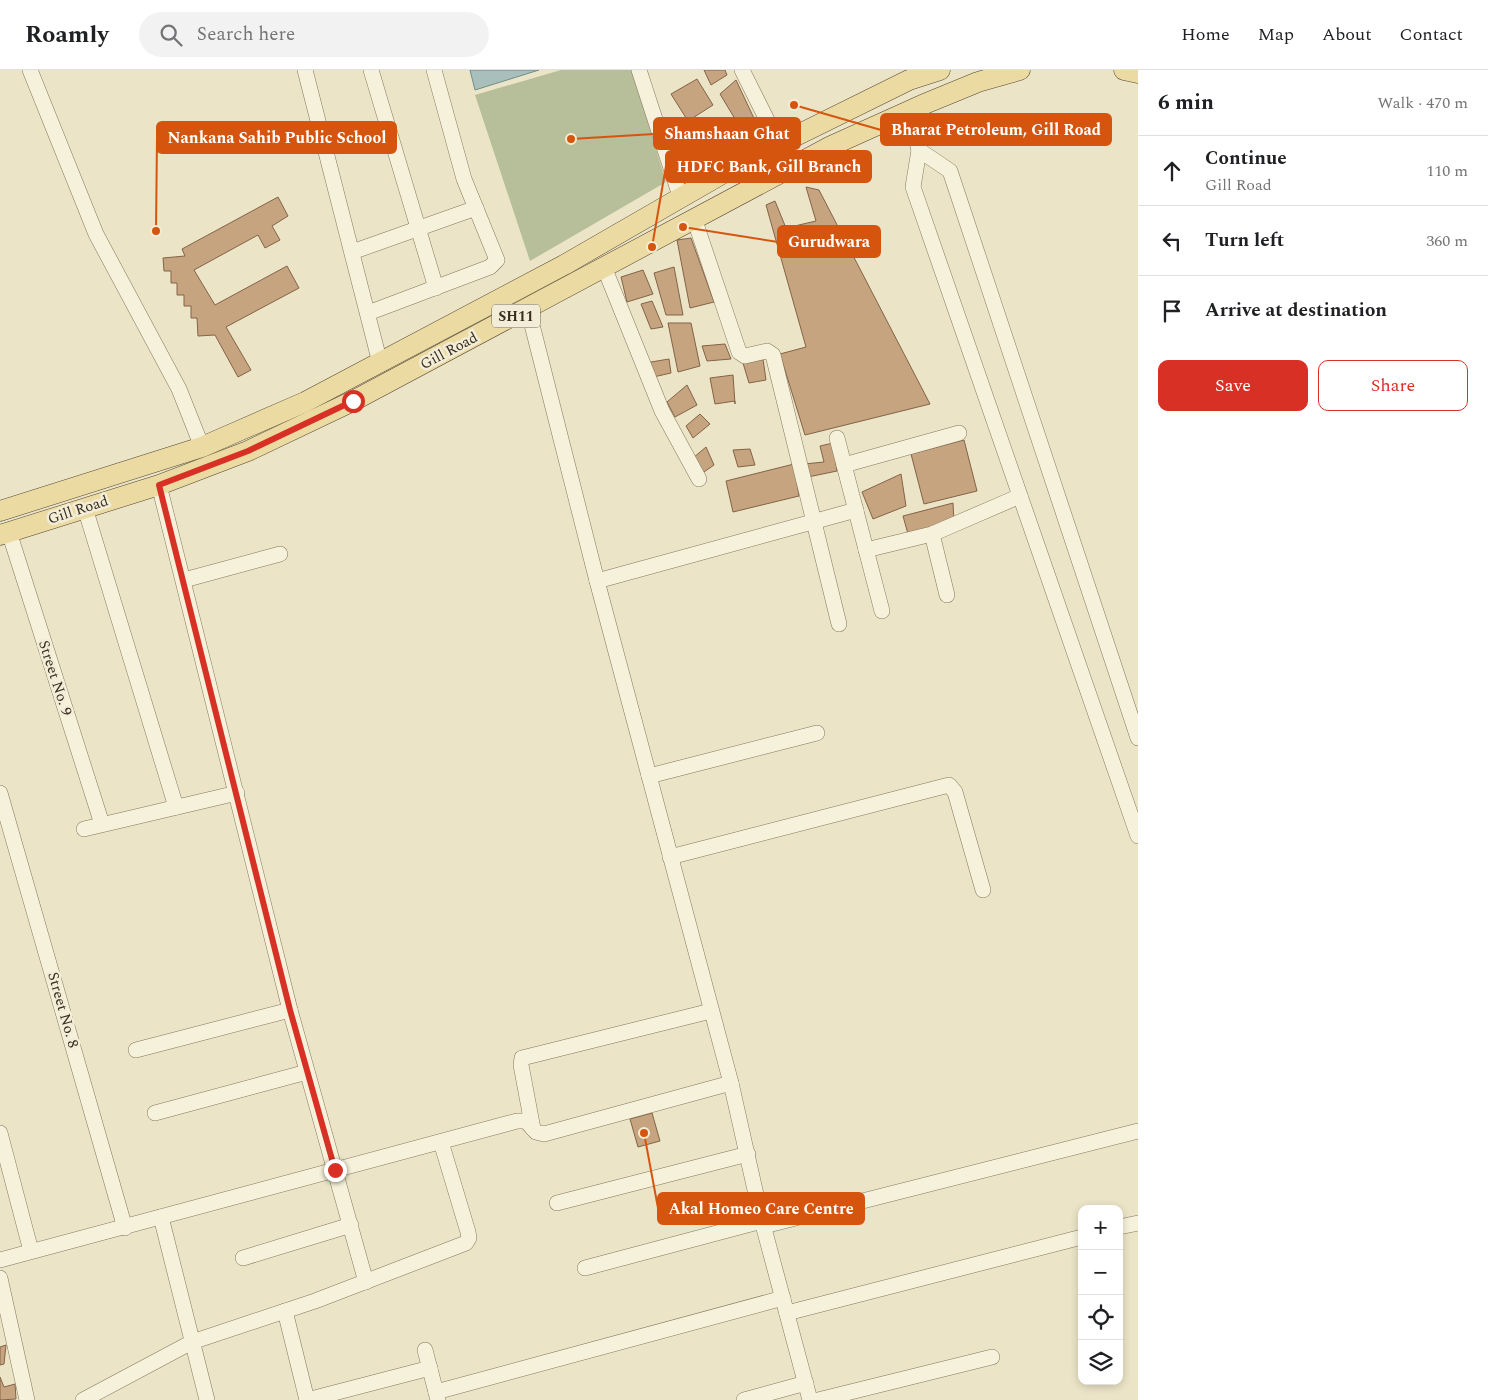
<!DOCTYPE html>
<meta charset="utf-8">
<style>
:root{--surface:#fff;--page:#f2f2f2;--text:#202124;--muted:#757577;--line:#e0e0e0;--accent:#d93025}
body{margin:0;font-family:Spectral,serif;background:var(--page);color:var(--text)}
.controls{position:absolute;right:15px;bottom:15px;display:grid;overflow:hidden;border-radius:10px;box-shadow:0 2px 8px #0003}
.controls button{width:45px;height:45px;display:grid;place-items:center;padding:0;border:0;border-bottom:1px solid var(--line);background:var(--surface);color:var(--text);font:25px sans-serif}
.stop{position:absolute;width:15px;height:15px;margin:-11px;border:4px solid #d93025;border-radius:50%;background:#fff}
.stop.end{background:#d93025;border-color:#fff;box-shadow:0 1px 5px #0008}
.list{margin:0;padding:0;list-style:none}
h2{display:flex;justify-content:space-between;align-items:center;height:65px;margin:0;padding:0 20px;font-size:21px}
h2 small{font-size:16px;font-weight:400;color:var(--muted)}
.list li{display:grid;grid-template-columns:32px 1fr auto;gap:15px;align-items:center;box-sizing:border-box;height:70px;padding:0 20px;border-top:1px solid var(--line)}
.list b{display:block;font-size:19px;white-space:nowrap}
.list p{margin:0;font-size:16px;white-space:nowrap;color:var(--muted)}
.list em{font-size:16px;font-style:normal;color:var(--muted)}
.actions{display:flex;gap:10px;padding:15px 20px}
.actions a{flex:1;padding:11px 0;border:1px solid var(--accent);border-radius:10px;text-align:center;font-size:18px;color:var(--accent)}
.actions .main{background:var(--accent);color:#fff}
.icon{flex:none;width:28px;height:28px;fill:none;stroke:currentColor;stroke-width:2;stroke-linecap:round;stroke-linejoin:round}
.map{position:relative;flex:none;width:1138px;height:1330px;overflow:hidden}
header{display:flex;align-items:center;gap:30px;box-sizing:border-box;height:70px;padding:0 25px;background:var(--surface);border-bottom:1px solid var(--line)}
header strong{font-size:24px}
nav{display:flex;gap:28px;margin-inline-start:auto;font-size:18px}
.search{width:350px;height:45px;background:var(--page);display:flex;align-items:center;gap:12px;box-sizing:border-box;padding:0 18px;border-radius:28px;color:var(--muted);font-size:19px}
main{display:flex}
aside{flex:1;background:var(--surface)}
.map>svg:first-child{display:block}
</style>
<header>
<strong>Roamly</strong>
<div class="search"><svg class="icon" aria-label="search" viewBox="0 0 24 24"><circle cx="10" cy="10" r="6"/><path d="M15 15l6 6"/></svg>Search here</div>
<nav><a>Home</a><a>Map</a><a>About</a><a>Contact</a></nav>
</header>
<main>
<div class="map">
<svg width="1138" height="1330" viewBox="0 0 1138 1330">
<rect width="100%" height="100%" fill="#ebe4c7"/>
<polygon fill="#b7be9a" points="561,0 632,0 666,112 530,191 475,25"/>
<polygon fill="#a8bfbb" stroke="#6f8d89" points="470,0 539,0 475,20"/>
<g fill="#c6a480" stroke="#836346">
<polygon points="704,0 725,0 727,5 711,15"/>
<polygon points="697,9 713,35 688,51 671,24"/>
<polygon points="736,10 759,59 744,64 720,24"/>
<polygon points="806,117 819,120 930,334 805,365 780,284 806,277 766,135 775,131 786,158 816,151"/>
<polygon points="278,127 288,146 272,156 280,170 265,178 258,165 194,200 215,235 287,196 299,218 226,257 251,300 238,307 215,265 198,266 197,248 191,248 191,236 184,236 184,225 177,225 177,213 171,213 171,201 164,201 163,188 185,186 182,179"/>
<polygon points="691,168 714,232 690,238 677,170"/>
<polygon points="674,197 683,245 666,245 654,203"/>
<polygon points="643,200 653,224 627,232 621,207"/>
<polygon points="652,231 663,257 651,259 641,234"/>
<polygon points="668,253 691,253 700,296 678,302"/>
<polygon points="725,274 731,289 707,291 702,276"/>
<polygon points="669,289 671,303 649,308 645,293"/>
<polygon points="763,289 766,310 749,313 743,293"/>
<polygon points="733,305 735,334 735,331 715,334 710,308"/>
<polygon points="687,315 697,335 675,347 667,332"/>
<polygon points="700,344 710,354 693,368 686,356"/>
<polygon points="964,370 977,421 924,434 911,384"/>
<polygon points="833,373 837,401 808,407 804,394 824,392 820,376"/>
<polygon points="706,377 714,395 701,404 693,388"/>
<polygon points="750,379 755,395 738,397 733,380"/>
<polygon points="794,394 799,426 733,442 726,411"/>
<polygon points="901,404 906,436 873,449 862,422"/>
<polygon points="953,433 954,452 908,464 903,446"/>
<polygon points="652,1043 660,1071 638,1077 630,1049"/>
<polygon points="6,1275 4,1294 0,1295 0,1277"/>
<polygon points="0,1307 4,1317 15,1314 16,1329 0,1330"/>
</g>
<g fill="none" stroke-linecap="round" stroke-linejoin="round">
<g stroke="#86775e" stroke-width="16">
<g id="minor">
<polyline points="30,0 96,164 179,319 202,377"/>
<polyline points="305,0 380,293"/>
<polyline points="371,0 436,218"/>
<polyline points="639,0 680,126"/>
<polyline points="742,0 779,74"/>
<polyline points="909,41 919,80 913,117 1138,766"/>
<polyline points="919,80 950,101 1138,668"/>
<polyline points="694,148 739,282 745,286 767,281 773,285 839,554"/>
<polyline points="352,182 476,138"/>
<polyline points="604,197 662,341 699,409"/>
<polyline points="528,239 597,511 731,1013 762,1151 810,1330"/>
<polyline points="368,243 490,197 497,190 464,109 434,0"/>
<polyline points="837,368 882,541"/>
<polyline points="844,395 959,363"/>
<polyline points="159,415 290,940 366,1212"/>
<polyline points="85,438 176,737"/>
<polyline points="9,462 102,754"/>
<polyline points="932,464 947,525"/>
<polyline points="866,480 932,464 1020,426"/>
<polyline points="184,510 280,484"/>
<polyline points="597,511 856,440"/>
<polyline points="649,706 817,663"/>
<polyline points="0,723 125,1158"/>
<polyline points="84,759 237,723"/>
<polyline points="670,787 949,715 955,722 983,820"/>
<polyline points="136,980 290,940"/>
<polyline points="155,1043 307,1002"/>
<polyline points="533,1059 521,995 522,988 711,941"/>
<polyline points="0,1063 31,1181"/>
<polyline points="557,1133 748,1084"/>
<polyline points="161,1147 207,1330"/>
<polyline points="764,1156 1138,1061"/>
<polyline points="1119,1157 1138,1153"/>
<polyline points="243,1188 351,1155"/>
<polyline points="0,1190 517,1051 526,1051 536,1062 544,1064 731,1013"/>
<polyline points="585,1198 762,1151"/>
<polyline points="0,1208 27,1330"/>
<polyline points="285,1241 307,1330"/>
<polyline points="787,1243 1082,1167"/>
<polyline points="425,1280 438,1330"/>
<polyline points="436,1322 783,1228"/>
<polyline points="83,1330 192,1272 315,1231 466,1173 469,1168 468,1162 441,1072"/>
<polyline points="307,1330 430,1298"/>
<polyline points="744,1330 806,1313"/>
<polyline points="818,1330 992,1287"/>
</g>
</g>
<g stroke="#544532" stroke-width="21">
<g id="major">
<polyline points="1124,0 1138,3"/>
<polyline points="0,441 202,377 305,332 564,195 741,93 909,10 940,0"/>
<polyline points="0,465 159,415 248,381 353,331 831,76 922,35 978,12 1020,0"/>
</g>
</g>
<use href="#minor" stroke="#f6f1da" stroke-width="15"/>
<use href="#major" stroke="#ebdba3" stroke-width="20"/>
</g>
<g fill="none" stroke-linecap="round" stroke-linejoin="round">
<polyline stroke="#d93025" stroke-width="6" points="335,1100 290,940 159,415 248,381 353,331"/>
</g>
<g text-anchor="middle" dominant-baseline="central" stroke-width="5" stroke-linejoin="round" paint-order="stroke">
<rect fill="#f3edd7" stroke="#6f6757" stroke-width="1" x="492" y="234.5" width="48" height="23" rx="4"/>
<g font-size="14" font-weight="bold" fill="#372e20">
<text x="516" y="246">SH11</text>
</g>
<g font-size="15" fill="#372e20" stroke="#f3edd7">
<text transform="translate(449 281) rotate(-28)">Gill Road</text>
<text transform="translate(78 440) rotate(-18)">Gill Road</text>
<text transform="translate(55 608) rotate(72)">Street No. 9</text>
<text transform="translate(63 940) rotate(74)">Street No. 8</text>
</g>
</g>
<path fill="none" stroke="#d6550e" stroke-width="2" d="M794 35L881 60M571 69L654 64M156 161L157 68M652 177L666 96M683 157L778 172M644 1063L658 1138"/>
<g fill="#d6550e" stroke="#f3edd7" stroke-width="2">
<circle cx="794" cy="35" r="5"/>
<circle cx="571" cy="69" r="5"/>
<circle cx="156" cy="161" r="5"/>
<circle cx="652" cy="177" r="5"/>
<circle cx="683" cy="157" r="5"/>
<circle cx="644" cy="1063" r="5"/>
</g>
<g fill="#d6550e" stroke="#d6550e" stroke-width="2">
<rect x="881" y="44" width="230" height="31" rx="5"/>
<rect x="654" y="48" width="146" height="31" rx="5"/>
<rect x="157" y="52" width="239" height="31" rx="5"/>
<rect x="666" y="81" width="205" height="31" rx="5"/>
<rect x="778" y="156" width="102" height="31" rx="5"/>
<rect x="658" y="1123" width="206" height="31" rx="5"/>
</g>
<g font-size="16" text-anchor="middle" font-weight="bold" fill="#fff">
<text x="996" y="65">Bharat Petroleum, Gill Road</text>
<text x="727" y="69">Shamshaan Ghat</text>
<text x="277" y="73">Nankana Sahib Public School</text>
<text x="769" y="102">HDFC Bank, Gill Branch</text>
<text x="829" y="177">Gurudwara</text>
<text x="761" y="1144">Akal Homeo Care Centre</text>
</g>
</svg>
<div class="controls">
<button>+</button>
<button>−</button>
<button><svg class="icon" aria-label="locate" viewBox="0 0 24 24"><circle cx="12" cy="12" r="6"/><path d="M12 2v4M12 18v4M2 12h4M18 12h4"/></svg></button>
<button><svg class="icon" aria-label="layers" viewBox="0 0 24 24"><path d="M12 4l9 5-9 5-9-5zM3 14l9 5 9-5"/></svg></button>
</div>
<div class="stop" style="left:353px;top:331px"></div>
<div class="stop end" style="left:335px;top:1100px"></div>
</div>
<aside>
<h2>6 min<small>Walk · 470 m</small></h2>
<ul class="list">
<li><svg class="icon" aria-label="ahead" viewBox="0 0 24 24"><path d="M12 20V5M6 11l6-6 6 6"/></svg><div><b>Continue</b><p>Gill Road</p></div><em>110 m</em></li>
<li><svg class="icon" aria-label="left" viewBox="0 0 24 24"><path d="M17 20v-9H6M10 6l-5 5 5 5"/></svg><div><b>Turn left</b></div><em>360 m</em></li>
<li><svg class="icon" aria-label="arrive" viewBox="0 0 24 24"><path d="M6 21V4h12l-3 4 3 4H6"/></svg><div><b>Arrive at destination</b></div></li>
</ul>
<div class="actions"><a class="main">Save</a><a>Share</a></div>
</aside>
</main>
